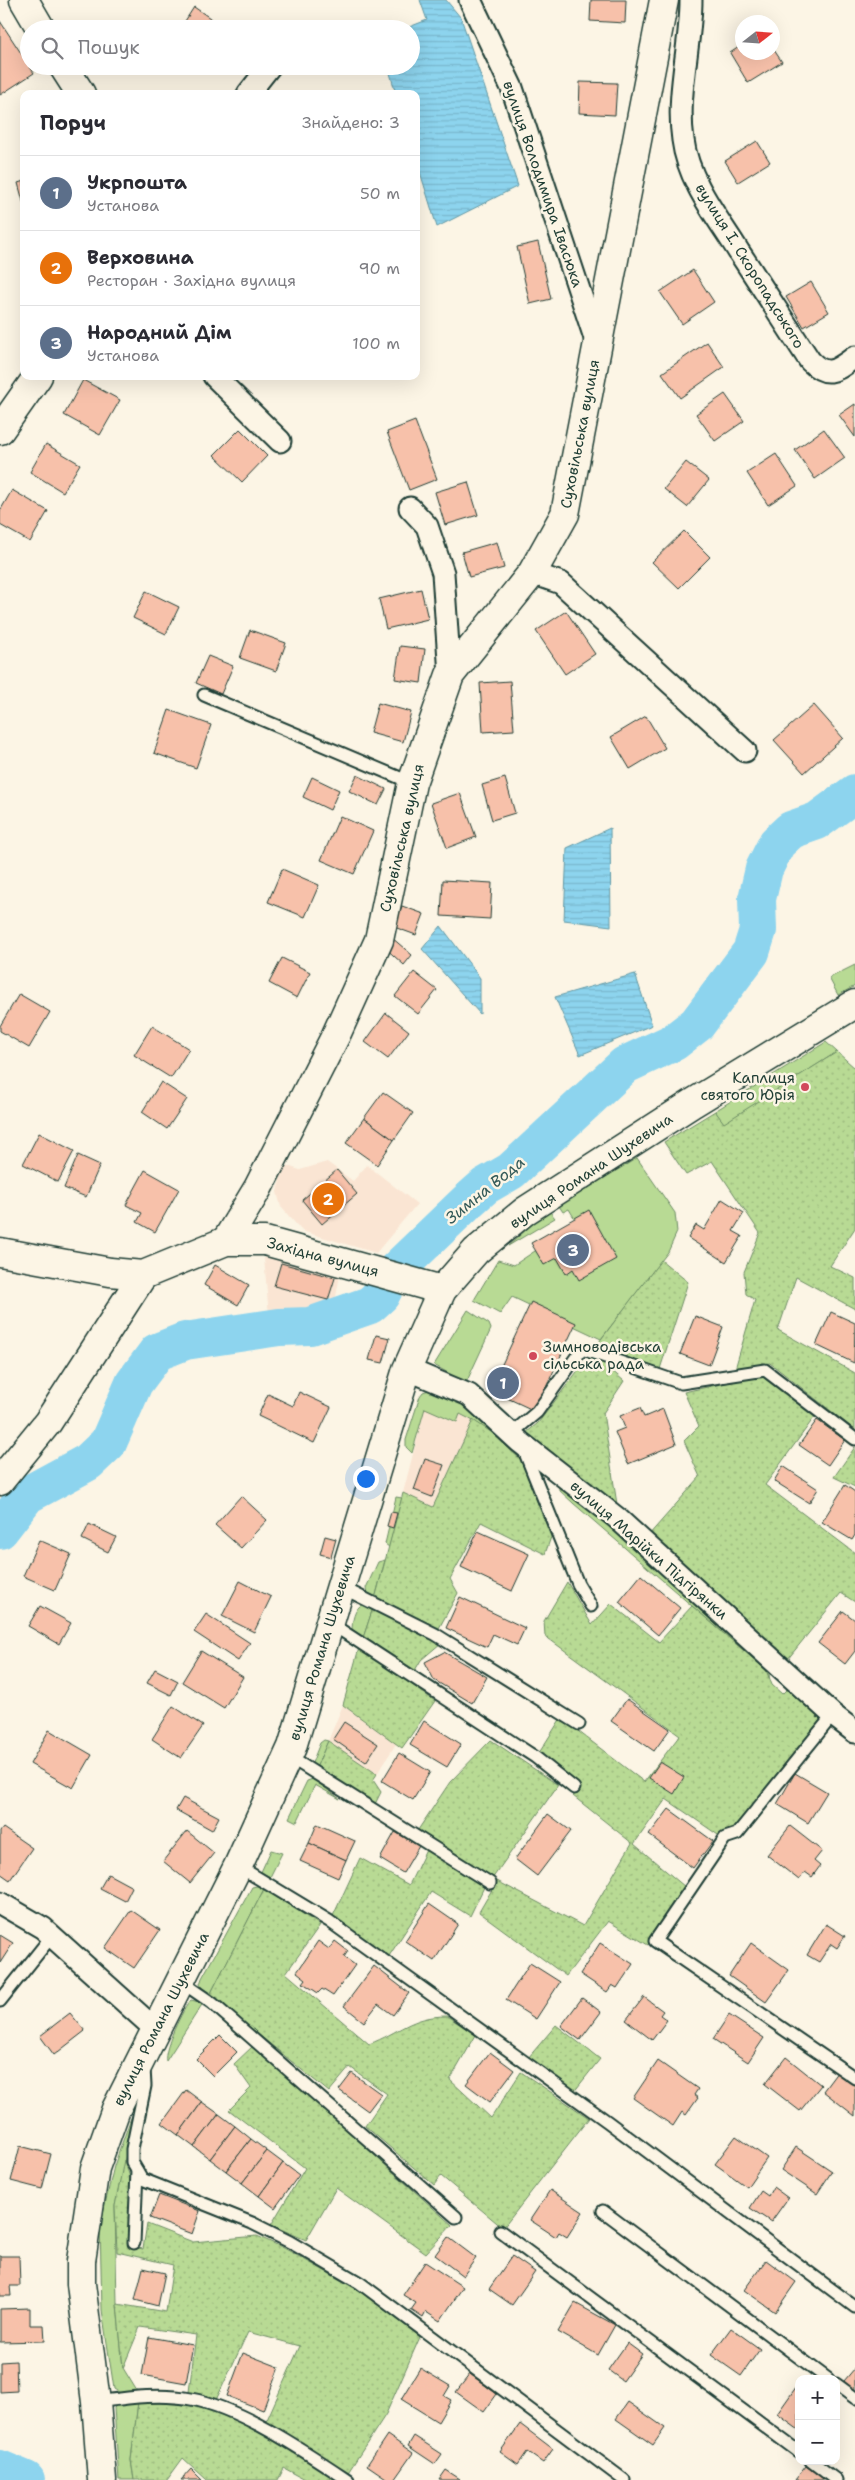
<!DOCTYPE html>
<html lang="uk">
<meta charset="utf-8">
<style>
:root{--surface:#fff;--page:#f7f7f7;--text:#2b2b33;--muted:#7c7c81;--line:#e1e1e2;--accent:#0b8043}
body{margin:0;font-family:"Shantell Sans",sans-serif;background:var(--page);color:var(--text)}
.controls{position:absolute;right:15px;bottom:15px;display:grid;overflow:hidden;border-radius:10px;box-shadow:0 5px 20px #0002}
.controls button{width:45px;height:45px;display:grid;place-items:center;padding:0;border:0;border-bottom:1px solid var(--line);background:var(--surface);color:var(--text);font:25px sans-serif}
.compass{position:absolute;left:735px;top:15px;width:45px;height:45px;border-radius:50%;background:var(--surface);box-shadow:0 5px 20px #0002;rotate:73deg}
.you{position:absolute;left:365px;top:1478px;width:18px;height:18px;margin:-12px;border:4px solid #fff;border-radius:50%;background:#1a73e8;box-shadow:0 0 0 8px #1a73e833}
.badge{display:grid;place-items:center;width:32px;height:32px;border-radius:50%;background:var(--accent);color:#fff;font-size:16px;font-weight:700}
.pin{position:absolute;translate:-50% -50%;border:2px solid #fff;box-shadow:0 1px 5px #0006}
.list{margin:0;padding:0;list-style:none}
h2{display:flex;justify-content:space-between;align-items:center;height:65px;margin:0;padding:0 20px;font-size:21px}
h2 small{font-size:16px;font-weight:400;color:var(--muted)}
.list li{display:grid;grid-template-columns:32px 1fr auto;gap:15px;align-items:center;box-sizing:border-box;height:75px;padding:0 20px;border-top:1px solid var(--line)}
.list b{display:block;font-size:19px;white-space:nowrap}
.list p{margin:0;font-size:16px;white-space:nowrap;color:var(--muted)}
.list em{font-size:16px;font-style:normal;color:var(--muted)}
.icon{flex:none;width:28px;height:28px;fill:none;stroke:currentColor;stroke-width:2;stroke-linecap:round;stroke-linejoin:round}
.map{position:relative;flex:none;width:855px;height:2480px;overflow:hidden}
.search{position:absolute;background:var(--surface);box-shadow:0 5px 20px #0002;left:20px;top:20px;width:400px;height:55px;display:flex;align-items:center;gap:12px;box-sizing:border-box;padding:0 18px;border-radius:28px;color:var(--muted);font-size:19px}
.panel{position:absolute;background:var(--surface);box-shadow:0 5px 20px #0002;left:20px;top:90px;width:400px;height:290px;border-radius:10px}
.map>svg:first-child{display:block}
</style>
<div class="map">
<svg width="855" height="2480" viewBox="0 0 855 2480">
<defs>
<pattern id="garden-dots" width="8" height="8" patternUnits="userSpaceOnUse" patternTransform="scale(1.25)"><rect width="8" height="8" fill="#b8da94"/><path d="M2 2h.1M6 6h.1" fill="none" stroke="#9ebc80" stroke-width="1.8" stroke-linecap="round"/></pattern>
<pattern id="water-rules" width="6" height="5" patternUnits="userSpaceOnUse" patternTransform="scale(1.25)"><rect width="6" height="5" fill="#8dd4ee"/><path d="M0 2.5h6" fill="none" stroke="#79b7cd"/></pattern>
</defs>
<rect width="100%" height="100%" fill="#fcf5e5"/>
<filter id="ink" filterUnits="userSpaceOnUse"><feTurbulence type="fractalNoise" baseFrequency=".02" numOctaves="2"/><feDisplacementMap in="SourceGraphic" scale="10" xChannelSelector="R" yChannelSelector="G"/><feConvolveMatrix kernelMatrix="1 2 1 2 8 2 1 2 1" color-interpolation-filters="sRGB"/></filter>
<g filter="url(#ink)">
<g fill="#fae5d3">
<polygon points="327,1162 353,1181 367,1165 417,1204 376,1253 302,1231 281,1207 277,1192 284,1165 300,1170"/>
<polygon points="264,1258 289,1258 341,1270 333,1312 269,1316"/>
<polygon points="425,1407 456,1422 460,1414 473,1420 433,1507 403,1493"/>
<polygon points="343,1705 396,1744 377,1774 328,1741"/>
</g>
<g fill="#b8da94" stroke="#6c8c64">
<polygon points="855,965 855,986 838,995 829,978"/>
<polygon points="826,1042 837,1052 724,1124 715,1111"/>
<polygon points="637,1158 675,1213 677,1232 668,1252 601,1339 512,1297 500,1314 474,1300 498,1260 514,1265 541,1247 591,1246 569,1209 563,1212 559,1206"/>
<polygon points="550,1212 555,1218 508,1246 538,1219"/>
<polygon points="468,1310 489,1324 491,1329 466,1383 434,1365"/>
<path d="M429,1390C470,1403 495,1427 521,1460C502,1442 484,1425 460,1414L457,1422L425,1408L412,1453L406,1447V1440L420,1396L423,1392Z"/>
<polygon points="559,1483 612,1526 768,1667 770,1681 766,1670 573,1503 559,1490"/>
<polygon points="396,1497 402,1498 389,1547 385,1544"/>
<polygon points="385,1560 375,1599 367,1594 366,1588 378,1562"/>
<path d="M363,1604L373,1608L363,1638L352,1631C352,1622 354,1608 363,1604Z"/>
<polygon points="324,1740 328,1741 316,1768 312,1763 320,1743"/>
<polygon points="313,1779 340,1799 315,1785 297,1822 289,1818 307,1781"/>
<polygon points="271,1850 282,1853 270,1877 261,1872"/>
<polygon points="257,1886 264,1889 210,1995 203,1990 200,1984 202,1978 252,1887"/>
<path d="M191,2000L203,2003L166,2061C163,2050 183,2008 191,2000Z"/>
<polygon points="131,2118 133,2118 133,2121 115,2206 117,2304 123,2368 137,2391 120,2393 114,2389 102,2310 100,2226 114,2166"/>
<polygon points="138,2402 131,2460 134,2480 119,2480 114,2408 118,2403"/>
</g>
<g fill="url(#garden-dots)" stroke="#6c8c64">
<polygon points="837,1052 855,1068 855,1228 830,1266 855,1278 855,1309 796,1277 778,1330 855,1373 855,1430 770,1363 735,1369 755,1300 746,1294 744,1272 760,1233 712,1161 686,1175 664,1142 715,1111 724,1123"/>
<polygon points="661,1260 688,1282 660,1369 596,1346"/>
<polygon points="597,1358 624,1381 603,1413 618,1511 526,1433 538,1423 580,1368 589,1359"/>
<polygon points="763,1375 816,1415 765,1485 855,1553 855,1602 841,1593 787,1660 648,1536 700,1477 684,1441 699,1426 684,1392"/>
<polygon points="473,1420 491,1432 521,1460 551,1537 545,1554 481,1522 450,1579 458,1593 438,1630 375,1599 403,1493 433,1507"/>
<polygon points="855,1447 855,1487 834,1477"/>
<polygon points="567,1582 592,1625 611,1604 659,1642 692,1606 766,1670 772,1685 782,1694 788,1688 821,1720 735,1829 721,1837 666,1799 634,1844 685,1887 648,1945 608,1921 566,1976 479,1912 497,1881 583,1926 632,1843 573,1796 579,1785 539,1753 561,1718 644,1782 680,1735 545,1636 544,1621"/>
<polygon points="373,1608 441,1643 421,1660 414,1672 363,1638"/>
<polygon points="359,1648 435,1701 402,1748 343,1705"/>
<polygon points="491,1740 558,1785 492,1879 418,1830 450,1782"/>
<polygon points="328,1741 377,1774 373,1780 381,1792 375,1804 316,1768"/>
<polygon points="427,1848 485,1885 470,1916 431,1892 389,1956 333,1916 360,1858 409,1885"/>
<path d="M264,1889L320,1925L286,1973L369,2044C399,2033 411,2016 447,2016L476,2035L450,2080L491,2118L521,2072L589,2118L503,2228L441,2176L434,2185L365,2126L387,2094L350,2067L329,2092L210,1995Z"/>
<polygon points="556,2025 600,2059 573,2093 528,2058"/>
<polygon points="253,2046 452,2225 426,2253 336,2188 306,2240 271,2225 305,2168 229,2110 251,2088 234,2064"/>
<polygon points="124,2160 130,2177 129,2246 143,2249 147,2224 193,2242 257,2236 284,2248 360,2291 420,2337 386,2414 347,2474 324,2457 266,2422 300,2346 248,2332 216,2400 189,2392 196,2335 140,2327 123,2368 117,2304 166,2312 173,2265 117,2252 115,2206"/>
<path d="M138,2402C156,2403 174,2403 192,2406C239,2414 298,2455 338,2480H306L284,2468L278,2480H207L183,2458L167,2480H134L131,2460Z"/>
</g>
<g fill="url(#water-rules)" stroke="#6198a4">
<polygon points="420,0 446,0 461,18 518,186 437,227 416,159 416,94 396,94 388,66 411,66 411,29 404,29 427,20"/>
<polygon points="610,828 611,926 564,920 567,848"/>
<polygon points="441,926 480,978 480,1014 422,949"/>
<polygon points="635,974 652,1025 580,1055 555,997"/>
</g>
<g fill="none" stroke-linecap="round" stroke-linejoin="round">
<g stroke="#8dd4ee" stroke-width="38">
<polyline points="0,1530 27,1495 88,1462 108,1443 134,1383 157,1352 185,1341 279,1327 310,1326 370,1305 381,1295 391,1275 468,1201 485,1186 511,1171 625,1065 674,1042 697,1024 751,952 758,930 757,899 764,869 777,843 791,830 817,821 855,793"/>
<polyline points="0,2469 26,2480"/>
</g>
</g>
<g fill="#f7c1aa" stroke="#1f3d34">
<polygon points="591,0 626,0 625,23 590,21"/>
<polygon points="194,7 226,29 180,29"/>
<polygon points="0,21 34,73 0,95"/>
<polygon points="742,45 742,52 772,52 772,47 782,62 748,83 730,53"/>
<polygon points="580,82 617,83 615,115 579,113"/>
<polygon points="757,141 770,162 738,182 725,161"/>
<polygon points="24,181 24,205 18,183"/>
<polygon points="538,242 551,299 530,304 517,247"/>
<polygon points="693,270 714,302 682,324 660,292"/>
<polygon points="811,282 829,312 804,327 786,297"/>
<polygon points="707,342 724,367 680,398 662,373"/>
<polygon points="83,380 120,400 100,435 64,415"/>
<polygon points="725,394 744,421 715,441 696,414"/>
<polygon points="855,404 855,437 839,415"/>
<polygon points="415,421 437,479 409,490 387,432"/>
<polygon points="240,429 267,456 242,482 214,455"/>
<polygon points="824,429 845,458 815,479 795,450"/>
<polygon points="46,444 80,464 63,492 30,472"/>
<polygon points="776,454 797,486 768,505 747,473"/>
<polygon points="686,462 709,480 687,507 664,489"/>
<polygon points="468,482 478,515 445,525 435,492"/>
<polygon points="12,490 48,511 30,542 0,525 0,511"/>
<polygon points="684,531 710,557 679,588 652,562"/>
<polygon points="497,542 504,568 469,577 462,552"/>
<polygon points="421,589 428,619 386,629 379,599"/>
<polygon points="146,591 179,607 166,634 133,618"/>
<polygon points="566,611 595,654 565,674 536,631"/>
<polygon points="250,630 286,643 276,671 240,658"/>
<polygon points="400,646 425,649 421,683 395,679"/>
<polygon points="208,656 233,666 221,694 196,683"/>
<polygon points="510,681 514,730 483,732 480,683"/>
<polygon points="378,703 411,712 403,742 370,733"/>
<polygon points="814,705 843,738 804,773 774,740"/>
<polygon points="169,710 211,725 196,768 154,753"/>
<polygon points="646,716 665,748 630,769 611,737"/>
<polygon points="357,775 386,789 378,805 349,791"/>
<polygon points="312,777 339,790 330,810 303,797"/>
<polygon points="505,778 515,813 492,820 482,785"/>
<polygon points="460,793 476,837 447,848 431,803"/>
<polygon points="340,816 373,831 354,874 321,860"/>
<polygon points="282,869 319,885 305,917 268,902"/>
<polygon points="443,880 492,883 490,919 441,916"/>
<polygon points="402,906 424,914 416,935 394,927"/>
<polygon points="391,937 412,955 404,965 383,946"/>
<polygon points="282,958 310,972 297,998 269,983"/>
<polygon points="414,972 437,990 418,1014 395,996"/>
<polygon points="19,994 50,1012 29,1048 0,1031 0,1026"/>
<polygon points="386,1013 409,1031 388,1059 365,1042"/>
<polygon points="152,1026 189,1049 171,1078 134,1055"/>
<polygon points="161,1082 187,1099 167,1129 142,1112"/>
<polygon points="383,1092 413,1113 394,1140 364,1118"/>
<polygon points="364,1118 394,1140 377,1165 346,1143"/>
<polygon points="39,1133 74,1151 58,1182 23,1164"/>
<polygon points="78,1155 100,1165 86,1197 64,1188"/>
<polygon points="145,1170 179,1189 155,1232 137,1222 142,1213 126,1205"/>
<polygon points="337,1170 357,1194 322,1224 302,1200"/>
<polygon points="722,1199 744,1213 733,1231 742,1236 726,1262 688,1238 696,1225 704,1230"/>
<polygon points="589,1210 616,1259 579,1280 573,1269 566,1274 557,1258 544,1265 531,1243"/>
<polygon points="281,1263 335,1278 328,1300 274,1286"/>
<polygon points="215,1265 249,1285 238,1305 204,1285"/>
<polygon points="531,1302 576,1323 535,1411 490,1390"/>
<polygon points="831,1312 855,1323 854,1363 816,1345"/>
<polygon points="695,1316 723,1327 709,1365 680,1354"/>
<polygon points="376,1335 390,1338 383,1363 369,1360"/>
<polygon points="299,1392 331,1407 314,1443 258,1416 268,1394 293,1406"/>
<polygon points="640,1408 644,1417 663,1409 676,1444 628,1464 615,1432 625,1428 620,1416"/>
<polygon points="817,1420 845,1440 828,1465 799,1445"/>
<polygon points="425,1459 444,1465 432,1497 414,1490"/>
<polygon points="783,1466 818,1489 809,1503 774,1481"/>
<polygon points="845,1485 855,1492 855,1535 852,1540 822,1522"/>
<polygon points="241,1496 267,1520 241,1548 215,1525"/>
<polygon points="391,1512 397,1513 393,1528 387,1526"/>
<polygon points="89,1524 116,1537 108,1552 82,1539"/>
<polygon points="478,1531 529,1554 512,1591 461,1567"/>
<polygon points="325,1536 336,1539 331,1557 320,1554"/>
<polygon points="39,1540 71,1554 55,1590 23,1576"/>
<polygon points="641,1575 680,1608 658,1635 619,1602"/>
<polygon points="240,1581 271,1597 254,1632 222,1616"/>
<polygon points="460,1597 525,1628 517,1645 493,1634 487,1647 446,1628"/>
<polygon points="40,1606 71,1623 59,1644 28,1626"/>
<polygon points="843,1611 855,1620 855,1651 845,1664 818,1643"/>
<polygon points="206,1614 250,1643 238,1661 194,1632"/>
<polygon points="201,1651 243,1677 224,1708 182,1682"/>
<polygon points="444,1652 487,1677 472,1703 434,1680 425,1662"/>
<polygon points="155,1669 178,1681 171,1695 147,1683"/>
<polygon points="627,1699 670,1729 654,1751 611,1721"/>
<polygon points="173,1706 203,1726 181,1758 152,1739"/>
<polygon points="424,1721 461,1744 447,1767 410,1745"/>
<polygon points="344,1722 378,1744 366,1762 333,1739"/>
<polygon points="49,1730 92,1755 73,1788 30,1764"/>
<polygon points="399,1753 430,1772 413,1800 382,1781"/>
<polygon points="660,1762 684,1777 674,1794 649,1778"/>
<polygon points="795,1773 827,1792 808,1823 777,1804"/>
<polygon points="183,1798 219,1817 212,1830 176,1810"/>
<polygon points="669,1809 713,1841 693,1868 649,1835"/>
<polygon points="548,1814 571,1831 537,1876 515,1859"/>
<polygon points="317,1824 355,1841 346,1860 309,1843"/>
<polygon points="790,1826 822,1851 814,1861 820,1866 812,1877 805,1872 799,1880 767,1855"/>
<polygon points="3,1828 32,1848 10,1880 0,1873 0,1832"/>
<polygon points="187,1831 214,1853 190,1883 163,1861"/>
<polygon points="395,1832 419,1846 403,1873 380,1859"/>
<polygon points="309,1843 346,1860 338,1878 300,1861"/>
<polygon points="108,1874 132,1887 125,1901 100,1888"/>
<polygon points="429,1904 458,1924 434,1961 405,1941"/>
<polygon points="131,1910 160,1930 134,1968 105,1948"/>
<polygon points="826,1924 845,1936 837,1948 831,1944 819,1962 807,1955"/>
<polygon points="0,1935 13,1943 0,1963"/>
<polygon points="318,1941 329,1949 335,1941 348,1951 344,1957 355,1965 333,1996 322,1989 318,1993 303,1983 306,1979 297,1972"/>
<polygon points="600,1943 633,1964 617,1988 612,1985 607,1992 580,1974"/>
<polygon points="751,1943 789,1970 766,2002 729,1976"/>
<polygon points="530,1963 560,1982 536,2019 506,2000"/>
<polygon points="374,1966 409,1993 393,2015 378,2004 364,2022 344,2006"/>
<polygon points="644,1997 663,2011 660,2015 667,2020 652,2040 626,2020"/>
<polygon points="582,1998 601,2012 580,2040 561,2026"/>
<polygon points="70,2013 85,2031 54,2055 40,2036"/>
<polygon points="729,2015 764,2038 748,2062 713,2039"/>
<polygon points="220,2035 237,2052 213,2076 196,2059"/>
<polygon points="490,2052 514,2070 490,2102 466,2084"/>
<polygon points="786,2057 821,2085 800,2111 765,2084"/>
<polygon points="658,2061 698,2089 694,2095 698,2098 686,2115 682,2112 673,2126 633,2098"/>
<polygon points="838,2071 855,2085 855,2116 823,2091"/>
<polygon points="352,2073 381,2094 368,2111 339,2090"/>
<polygon points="186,2090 202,2102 178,2135 162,2123"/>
<polygon points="202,2102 219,2114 194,2147 178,2135"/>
<polygon points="219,2114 235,2126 210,2159 194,2147"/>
<polygon points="235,2126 251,2139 226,2171 210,2159"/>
<polygon points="736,2136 767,2158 747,2187 715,2164"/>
<polygon points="251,2139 267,2151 242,2183 226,2171"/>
<polygon points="20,2146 51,2154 42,2189 11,2181"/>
<polygon points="796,2147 832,2171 817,2194 781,2170"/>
<polygon points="267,2151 283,2163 259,2196 242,2183"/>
<polygon points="283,2163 299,2175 275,2208 259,2196"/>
<polygon points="773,2187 788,2198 771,2222 750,2208 761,2191 768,2196"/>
<polygon points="550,2190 583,2212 567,2237 559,2232 556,2237 530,2220"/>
<polygon points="159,2195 200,2211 192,2234 150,2218"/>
<polygon points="448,2237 476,2258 463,2276 435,2255"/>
<polygon points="0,2256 19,2256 20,2286 10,2286 11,2296 0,2296"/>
<polygon points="512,2256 535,2272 512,2305 489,2289"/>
<polygon points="766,2260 796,2282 775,2312 744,2290"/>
<polygon points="425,2262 463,2287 440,2321 426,2312 423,2318 411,2310 416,2303 403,2295"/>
<polygon points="143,2268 165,2273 158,2306 135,2300"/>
<polygon points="575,2303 615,2325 598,2355 558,2332"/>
<polygon points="30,2308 30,2325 44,2325 45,2341 0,2342 0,2309"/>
<polygon points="731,2328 760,2349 741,2376 711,2355"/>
<polygon points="149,2337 193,2345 186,2383 142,2375"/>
<polygon points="627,2343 642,2354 623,2381 608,2370"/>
<polygon points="243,2353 279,2367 263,2410 227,2396"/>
<polygon points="16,2361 17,2391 0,2392 0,2362"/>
<polygon points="420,2368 450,2386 444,2396 451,2400 438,2422 401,2399"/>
<polygon points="855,2368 855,2391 844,2381"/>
<polygon points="470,2374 497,2394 484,2412 456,2392"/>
<polygon points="799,2383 799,2430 777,2414"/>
<polygon points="628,2402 665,2428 653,2445 616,2419"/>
<polygon points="520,2424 553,2449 543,2463 527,2452 518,2465 500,2452"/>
<polygon points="387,2435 413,2453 394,2480 389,2480 367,2465"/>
<polygon points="414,2436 442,2454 435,2464 408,2446"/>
<polygon points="806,2466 825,2480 795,2480"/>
<polygon points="191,2469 202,2480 181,2480"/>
<polygon points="446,2470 460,2479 459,2480 439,2480"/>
</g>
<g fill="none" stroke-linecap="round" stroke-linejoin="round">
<g stroke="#1f3d34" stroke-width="15">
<g id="lane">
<polyline points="204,695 412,783"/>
<polyline points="511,1434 537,1412 582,1349 681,1383 765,1370 855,1439"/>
<polyline points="523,1448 578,1584 591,1606"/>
<polyline points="341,1587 435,1634 579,1724"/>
<polyline points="330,1623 535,1757 574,1788"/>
<polyline points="833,1715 737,1834 725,1838 655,1941 855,2078"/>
<polyline points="288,1756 490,1883"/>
<polyline points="238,1866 329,1921 608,2122 855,2307"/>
<polyline points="180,1981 212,2003 456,2217"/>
<polyline points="0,2001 51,1937"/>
<polyline points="144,2068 145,2086 132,2149 132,2162 142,2179 252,2223 290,2242 360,2283 624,2480"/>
<polyline points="603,2211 828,2379"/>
<polyline points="500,2231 799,2452"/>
<polyline points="134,2243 137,2171"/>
<polyline points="836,2384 855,2398"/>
<path d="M96,2402C127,2398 160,2393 191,2399C241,2408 306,2452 348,2480"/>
<polyline points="811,2461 836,2480"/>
</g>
</g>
<g stroke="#1f3d34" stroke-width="25">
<g id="street">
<polyline points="470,0 512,88 597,344"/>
<path d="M691,0C691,46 676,94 683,140C688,181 718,218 739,252C763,288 786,325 810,361C828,379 836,370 855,357"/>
<polyline points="248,94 270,66"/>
<polyline points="214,376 280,441"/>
<polyline points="410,508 427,526 443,573 450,675"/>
<polyline points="532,573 561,583 745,751"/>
<polyline points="407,1369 469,1395 520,1442 617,1518 833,1715 855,1732"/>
<polyline points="0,1903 43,1928 155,2029"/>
</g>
</g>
<g stroke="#1f3d34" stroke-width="31">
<g id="secondary">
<polyline points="24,0 41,29"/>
<polyline points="63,66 81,94"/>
<polyline points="0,430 38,376"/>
<polyline points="226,1241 258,1188 336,1035 379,940 412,783 450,675 532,573 565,514 664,0"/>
<polyline points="0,1252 110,1272 143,1275 226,1241 265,1241 442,1290"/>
<polyline points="0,1481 48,1422 143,1275"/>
<polyline points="102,2480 96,2402 81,2284 81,2261 95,2168 116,2109 238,1866 292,1747 407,1369 442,1290 476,1251 525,1211 693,1103 855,1004"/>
</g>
</g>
<use href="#lane" stroke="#fcf5e5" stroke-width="11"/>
<use href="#street" stroke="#fcf5e5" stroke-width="21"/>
<use href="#secondary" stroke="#fcf5e5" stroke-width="28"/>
</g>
</g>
<g fill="#d1495b" stroke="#fcf5e5" stroke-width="2">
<circle cx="805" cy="1087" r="5"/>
<circle cx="533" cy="1356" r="5"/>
</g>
<g text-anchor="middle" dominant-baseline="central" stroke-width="5" stroke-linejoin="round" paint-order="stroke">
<g font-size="15" fill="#1f3d34" stroke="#fcf5e5">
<text transform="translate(543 184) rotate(71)">вулиця Володимира Івасюка</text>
<text transform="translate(750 266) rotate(58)">вулиця І. Скоропадського</text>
<text transform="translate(580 434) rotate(-79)">Суховільська вулиця</text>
<text transform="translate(402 838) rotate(-77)">Суховільська вулиця</text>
<text transform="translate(591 1171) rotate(-34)">вулиця Романа Шухевича</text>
<text transform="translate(323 1257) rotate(15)">Західна вулиця</text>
<text transform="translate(649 1550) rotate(41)">вулиця Марійки Підгірянки</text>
<text transform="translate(322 1648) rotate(-73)">вулиця Романа Шухевича</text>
<text transform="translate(161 2019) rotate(-63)">вулиця Романа Шухевича</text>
</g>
<g font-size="15" fill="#1f3d34" stroke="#fcf5e5" text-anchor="end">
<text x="795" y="1078">Каплиця<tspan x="795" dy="17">святого Юрія</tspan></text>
<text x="543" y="1347" text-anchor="start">Зимноводівська<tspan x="543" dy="17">сільська рада</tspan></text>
</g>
<g font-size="16" font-style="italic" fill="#355b59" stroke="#fcf5e5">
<text transform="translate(485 1190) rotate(-39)">Зимна Вода</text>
</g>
</g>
</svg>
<div class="controls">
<button>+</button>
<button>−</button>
</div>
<svg class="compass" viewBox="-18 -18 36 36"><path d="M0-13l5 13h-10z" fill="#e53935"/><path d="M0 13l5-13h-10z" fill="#7c7c81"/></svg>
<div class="you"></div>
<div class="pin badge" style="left:503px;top:1383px;background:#5c6f8a">1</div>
<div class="pin badge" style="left:328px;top:1199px;background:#e8710a">2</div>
<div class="pin badge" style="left:573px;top:1250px;background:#5c6f8a">3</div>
<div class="search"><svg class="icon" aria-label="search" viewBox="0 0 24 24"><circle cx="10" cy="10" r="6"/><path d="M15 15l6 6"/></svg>Пошук</div>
<section class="panel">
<h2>Поруч<small>Знайдено: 3</small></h2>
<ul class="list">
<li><span class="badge" style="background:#5c6f8a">1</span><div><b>Укрпошта</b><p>Установа</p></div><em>50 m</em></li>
<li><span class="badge" style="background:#e8710a">2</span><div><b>Верховина</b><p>Ресторан · Західна вулиця</p></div><em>90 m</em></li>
<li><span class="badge" style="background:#5c6f8a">3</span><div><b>Народний Дім</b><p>Установа</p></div><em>100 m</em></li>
</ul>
</section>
</div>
